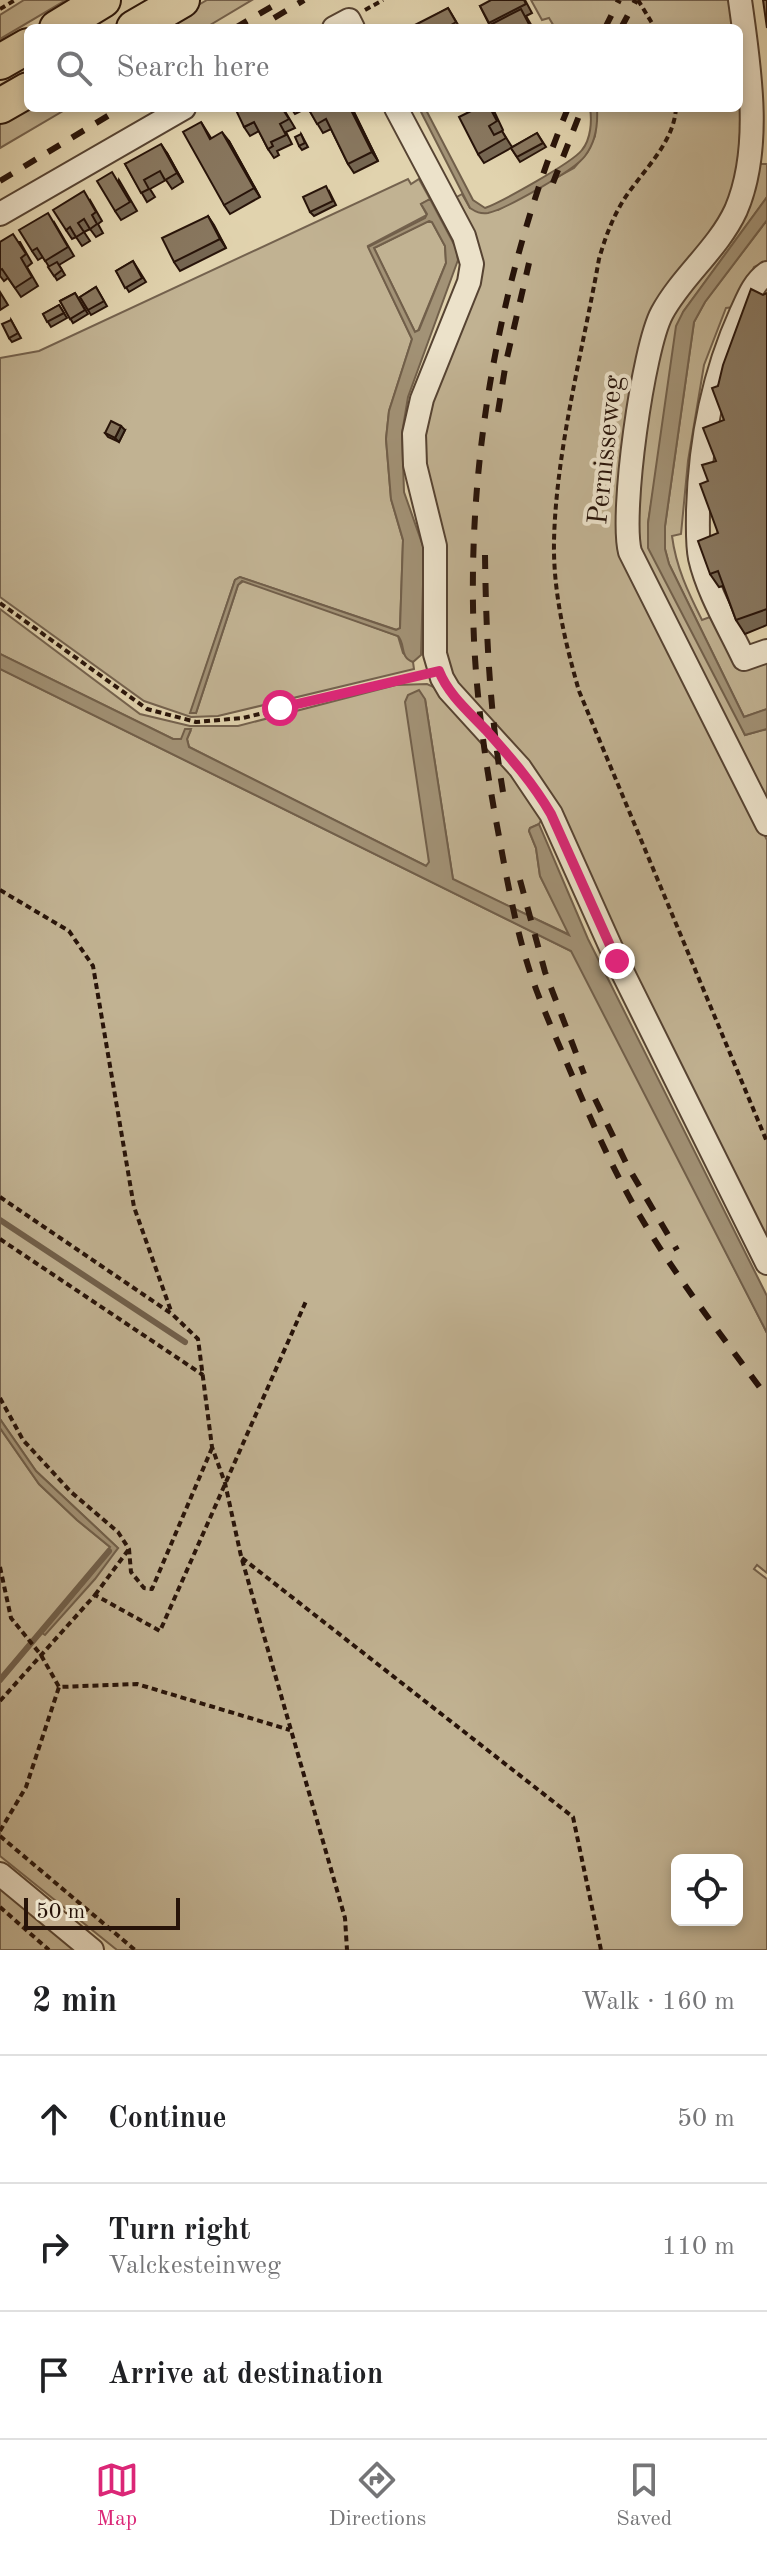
<!DOCTYPE html>
<meta charset="utf-8">
<style>
:root{--surface:#fff;--page:#f6f6f6;--text:#202124;--muted:#757577;--line:#e0e0e0;--accent:#db2777}
body{margin:0;font-family:"Old Standard TT",serif;background:var(--page);color:var(--text)}
.controls{position:absolute;right:24px;bottom:24px;display:grid;overflow:hidden;border-radius:12px;box-shadow:0 4px 12px #0003}
.controls button{width:72px;height:72px;display:grid;place-items:center;padding:0;border:0;border-bottom:2px solid var(--line);background:var(--surface);color:var(--text);font:40px sans-serif}
.scale{position:absolute;left:24px;bottom:20px;width:156px;box-sizing:border-box;padding-left:8px;border:4px solid #271309;border-top:0;font-size:22px;line-height:28px;white-space:nowrap;color:#271309;-webkit-text-stroke:6px #ece2ca;paint-order:stroke}
.stop{position:absolute;width:24px;height:24px;margin:-18px;border:6px solid #db2777;border-radius:50%;background:#fff}
.stop.end{background:#db2777;border-color:#fff;box-shadow:0 2px 8px #0008}
.list{margin:0;padding:0;list-style:none}
h2{display:flex;justify-content:space-between;align-items:center;height:104px;margin:0;padding:0 32px;font-size:34px}
h2 small{font-size:26px;font-weight:400;color:var(--muted)}
.list li{display:grid;grid-template-columns:52px 1fr auto;gap:24px;align-items:center;box-sizing:border-box;height:128px;padding:0 32px;border-top:2px solid var(--line)}
.list b{display:block;font-size:30px;white-space:nowrap}
.list p{margin:0;font-size:26px;white-space:nowrap;color:var(--muted)}
.list em{font-size:26px;font-style:normal;color:var(--muted)}
.icon{flex:none;width:44px;height:44px;fill:none;stroke:currentColor;stroke-width:2;stroke-linecap:round;stroke-linejoin:round}
.map{position:relative;flex:none;width:767px;height:1950px;overflow:hidden}
.search{position:absolute;background:var(--surface);box-shadow:0 4px 12px #0003;left:24px;right:24px;top:24px;height:88px;display:flex;align-items:center;gap:20px;box-sizing:border-box;padding:0 28px;border-radius:12px;color:var(--muted);font-size:30px}
.sheet{height:488px;background:var(--surface)}
nav{display:flex;justify-content:space-around;align-items:center;box-sizing:border-box;height:112px;border-top:2px solid var(--line);background:var(--surface);font-size:22px;color:var(--muted)}
nav a{display:grid;justify-items:center;gap:4px}
nav .on{color:var(--accent)}
.map>svg:first-child{display:block}
</style>
<div class="map">
<svg width="767" height="1950" viewBox="0 0 767 1950">
<rect width="100%" height="100%" fill="#e1d3ae"/>
<filter id="stains"><feTurbulence type="fractalNoise" baseFrequency=".0025" numOctaves="4"/><feColorMatrix values="0 0 0 0 .2 0 0 0 0 .09 0 0 0 0 .02 0 0 0 .5 -.17"/></filter>
<radialGradient id="worn" r=".72"><stop offset=".6" stop-color="#630" stop-opacity="0"/><stop offset="1" stop-color="#630" stop-opacity=".3"/></radialGradient>
<g fill="#c1b292" stroke="#74624e" stroke-width="2" fill-rule="evenodd">
<polygon points="24,0 66,0 0,39 0,15"/>
<polygon points="207,0 252,0 205,28 159,28"/>
<polygon points="531,0 731,0 735,28 555,28 549,18 542,20"/>
<polygon points="739,54 743,83 738,167 730,206 659,302 624,558 767,840 767,1247 603,914 447,669 423,464 426,413 471,297 455,198 462,194 470,208 498,210 574,168 587,153 595,136 597,108 739,108"/>
<polygon points="28,108 68,108 0,148 0,121"/>
<polygon points="757,164 767,164 767,197 683,312 648,523 745,735 767,729 767,810 634,544 657,332"/>
<polygon points="408,179 411,184 419,179 430,199 421,204 427,215 368,246 412,339 389,411 386,439 391,499 403,540 400,628 397,630 240,577 235,580 191,712 196,713 238,585 245,580 398,636 403,653 413,662 414,669 218,716 191,717 144,701 0,597 0,358 39,351"/>
<path d="M767,220V261L754,267L735,307L726,308L704,365L688,461L681,534L672,536C676,567 688,592 702,620L710,617L737,668L767,656V709L744,717L669,564L665,549V526L694,322L705,302Z"/>
<polygon points="426,222 432,222 445,246 446,263 418,331 415,332 374,248"/>
<polygon points="0,609 140,714 190,726 238,726 396,685 427,684 436,688 517,775 544,815 539,824 530,828 529,831 536,848 540,876 570,935 453,880 425,699 429,863 426,866 189,747 187,739 191,730 181,739 173,739 0,654"/>
<path d="M0,669L571,951L576,956L767,1333V1573L757,1565L754,1569L767,1579V1950H117L0,1856V1428L39,1484L77,1520L110,1547L92,1575L42,1632L118,1548L36,1471L0,1419ZM677,1860H737V1920H677Z"/>
<polygon points="0,1881 84,1950 0,1950"/>
</g>
<g fill="#a29276" stroke="#715f4a" stroke-width="2" fill-rule="evenodd">
<path d="M419,108H425L473,200L485,208C501,202 572,163 582,150C591,139 592,121 590,108H597C598,125 596,142 585,156C575,170 504,210 488,213C480,214 476,212 470,208Z"/>
<polygon points="767,197 767,220 705,302 694,322 665,526 665,549 669,564 744,717 767,709 767,729 745,735 648,548 648,523 676,326 683,312"/>
<path d="M430,199L456,248L458,260L408,397L402,433L404,492L424,549L421,655L413,662C399,657 406,645 398,636L242,581L238,585L196,713H190L235,580L240,577L396,630L400,628L403,540L391,499L386,439L389,411L412,339L368,247L425,218L427,214L421,204ZM429,221L432,222L445,246L446,263L419,330L415,332L374,248Z"/>
<polygon points="0,654 173,739 181,739 185,729 191,729 187,739 189,747 426,866 429,862 405,702 408,695 419,690 425,699 453,879 569,935 540,876 536,848 529,831 530,828 539,824 588,939 767,1296 767,1333 571,951 0,669"/>
<polygon points="0,1419 36,1471 118,1548 95,1579 45,1635 42,1633 91,1575 110,1547 77,1520 39,1484 0,1428"/>
</g>
<g fill="none" stroke-linecap="round" stroke-linejoin="round">
<g stroke="#715f4a" stroke-width="6">
<polyline points="0,1220 185,1342"/>
<polyline points="0,1680 109,1551"/>
</g>
<g stroke="#564332" stroke-width="26">
<g id="street">
<path d="M740,0C749,65 763,147 736,210C718,249 682,276 662,313C643,348 620,514 630,552L767,824"/>
<polyline points="334,28 349,20 353,28"/>
<polyline points="396,108 464,236 472,264 469,282 422,399 414,434 415,465 435,546 435,654 442,678 449,690 520,768 551,814 617,961 767,1263"/>
<polyline points="0,214 184,108"/>
<path d="M767,273C753,283 748,298 741,313C713,375 700,442 698,510C698,526 697,543 700,558C708,593 729,627 744,659L767,651"/>
<polyline points="0,1874 92,1950"/>
</g>
</g>
<g stroke="#271309" stroke-width="38">
<g id="primary">
<polyline points="57,28 103,0"/>
<polyline points="134,28 182,0"/>
<polyline points="0,62 28,46"/>
<polyline points="0,106 28,90"/>
</g>
</g>
<g stroke="#271309" stroke-width="4" stroke-dasharray="6 4" stroke-linecap="butt">
<polyline points="638,0 655,28"/>
<polyline points="0,9 15,0"/>
<polyline points="365,10 383,0"/>
<path d="M676,108C674,144 641,172 623,201C612,219 605,238 599,259C583,349 556,450 554,541C553,592 565,642 579,691L767,1142"/>
<polyline points="0,603 147,709 196,722 243,718 421,674"/>
<polyline points="0,890 69,931 93,966 134,1207 171,1311"/>
<polyline points="0,1197 172,1314 198,1339 212,1447 225,1483 241,1556 345,1918 347,1950"/>
<polyline points="0,1239 203,1375"/>
<polyline points="0,1398 23,1440 71,1492 118,1532 129,1549 131,1572 144,1588 152,1589 212,1448"/>
<polyline points="242,1558 573,1817 601,1950"/>
<polyline points="0,1567 11,1618 41,1655 59,1687 137,1684 290,1730"/>
<polyline points="95,1595 129,1549"/>
<polyline points="0,1701 95,1595 160,1631 307,1299"/>
<polyline points="0,1831 26,1787 59,1687"/>
<polyline points="0,1836 135,1950"/>
<polyline points="0,1907 49,1950"/>
</g>
<use href="#street" stroke="#ece2ca" stroke-width="22"/>
<use href="#primary" stroke="#e1d3ae" stroke-width="34"/>
<g stroke="#271309" stroke-width="6" stroke-dasharray="14 14" stroke-linecap="butt">
<polyline points="274,18 304,0"/>
<polyline points="235,28 283,0"/>
<polyline points="605,28 619,0"/>
<polyline points="621,28 636,0"/>
<path d="M568,108C500,275 466,460 474,640C477,704 486,768 498,831C507,880 516,931 532,978C545,1015 562,1051 577,1087C595,1129 614,1171 637,1211C675,1276 722,1336 767,1397"/>
<polyline points="0,181 121,108"/>
<polyline points="553,183 582,108"/>
<polyline points="498,412 506,362 529,263"/>
<path d="M485,555C486,636 490,717 504,798"/>
<polyline points="520,880 545,972 584,1074"/>
<polyline points="595,1099 628,1167 677,1250"/>
</g>
</g>
<g fill="#756652" stroke="#271309" stroke-width="2">
<polygon points="525,0 532,13 526,16 533,28 491,28 480,6"/>
<polygon points="448,8 460,28 412,28"/>
<polygon points="283,108 295,128 286,132 292,144 277,151 279,155 274,158 268,149 259,131 250,136 244,127"/>
<polygon points="291,108 307,108 295,114"/>
<polygon points="308,108 352,108 378,161 354,173 348,164 331,129 323,133"/>
<polygon points="494,111 503,130 502,131 512,147 537,133 546,147 520,162 511,148 484,163 478,154"/>
<polygon points="201,122 211,138 229,141 260,197 230,214 224,205"/>
<polygon points="301,134 308,147 302,150 299,146"/>
<polygon points="167,153 183,182 172,189 166,180 150,189 155,197 147,202 125,164"/>
<polygon points="119,180 137,211 121,220 115,211"/>
<polygon points="329,191 336,205 314,216 310,212"/>
<polygon points="90,200 102,221 98,224 103,233 96,237 90,229 84,232 90,241 82,246 76,237 72,239 66,230"/>
<polygon points="208,216 226,248 180,271 174,262"/>
<polygon points="54,222 74,256 59,265 65,275 57,280 43,257 38,260 32,251"/>
<polygon points="0,242 20,242 32,263 27,267 38,286 21,297 8,278 4,281 0,276"/>
<polygon points="133,261 146,282 129,292 116,271"/>
<polygon points="96,287 107,306 91,315 80,297"/>
<polygon points="0,292 8,305 0,310"/>
<polygon points="75,293 88,314 73,323 60,301"/>
<polygon points="767,293 767,625 745,634 736,620 723,586 719,587 710,574 718,533 708,481 716,461 724,420 718,386"/>
<polygon points="59,305 67,318 51,327 43,314"/>
<polygon points="11,320 21,338 12,342 9,338"/>
<polygon points="125,430 119,442 108,437 105,433"/>
</g>
<g fill="#5f5342" stroke="#271309" stroke-width="2">
<polygon points="350,108 352,108 378,161 372,152"/>
<polygon points="222,132 229,141 260,197 254,188"/>
<polygon points="161,144 167,153 183,182 177,173"/>
<polygon points="208,216 214,225 226,248 220,239"/>
<polygon points="121,426 125,430 119,442 115,438"/>
</g>
<g fill="#88775f" stroke="#271309" stroke-width="2">
<polygon points="491,0 524,0 526,4 489,23 480,6"/>
<polygon points="763,0 767,0 767,28"/>
<polygon points="448,8 456,22 448,27 449,28 411,27"/>
<polygon points="521,9 531,28 491,28 490,25"/>
<polygon points="235,108 282,108 289,119 280,124 286,135 271,142 273,146 268,149 254,122 244,127"/>
<polygon points="308,108 350,108 372,152 348,164 326,119 317,124"/>
<polygon points="477,108 490,108 497,121 489,126 494,135 502,131 506,138 478,154 459,117"/>
<polygon points="201,122 210,139 222,132 254,188 224,205 183,132"/>
<polygon points="537,133 543,143 517,157 511,148"/>
<polygon points="301,134 305,143 299,146 295,137"/>
<polygon points="161,144 177,173 165,180 160,171 144,180 149,189 141,193 125,164"/>
<polygon points="112,172 130,202 115,211 97,181"/>
<polygon points="326,186 333,201 310,212 303,197"/>
<polygon points="84,191 96,212 92,215 97,224 90,229 84,219 78,223 84,232 76,237 70,227 66,230 53,210"/>
<polygon points="48,213 68,247 45,261 37,248 32,251 19,230"/>
<polygon points="208,216 220,239 174,262 162,238"/>
<polygon points="13,234 26,254 21,258 32,277 15,288 2,269 0,270 0,242"/>
<polygon points="133,261 142,278 125,288 116,271"/>
<polygon points="57,262 62,270 54,276 48,267"/>
<polygon points="96,287 104,301 88,310 80,297"/>
<polygon points="751,289 763,295 767,293 767,609 736,620 718,571 710,574 698,541 718,533 700,484 708,481 702,465 716,461 703,428 724,420 712,388 718,386 723,365"/>
<polygon points="75,293 85,310 70,319 60,301"/>
<polygon points="59,305 64,313 47,322 43,314"/>
<polygon points="11,320 18,333 9,338 2,324"/>
<polygon points="111,421 121,426 115,438 105,433"/>
</g>
<g fill="none" stroke-linecap="round" stroke-linejoin="round">
<path stroke="#db2777" stroke-width="10" d="M280,708L439,671C448,694 469,712 486,730C510,757 533,783 551,814L617,961"/>
</g>
<g text-anchor="middle" dominant-baseline="central" stroke-width="8" stroke-linejoin="round" paint-order="stroke">
<g font-size="28" fill="#271309" stroke="#ece2ca">
<text transform="translate(607 450) rotate(-84)">Pernisseweg</text>
</g>
</g>
<rect width="100%" height="100%" filter="url(#stains)"/>
<rect width="100%" height="100%" fill="url(#worn)"/>
</svg>
<div class="controls">
<button><svg class="icon" aria-label="locate" viewBox="0 0 24 24"><circle cx="12" cy="12" r="6"/><path d="M12 2v4M12 18v4M2 12h4M18 12h4"/></svg></button>
</div>
<div class="scale">50 m</div>
<div class="stop" style="left:280px;top:708px"></div>
<div class="stop end" style="left:617px;top:961px"></div>
<div class="search"><svg class="icon" aria-label="search" viewBox="0 0 24 24"><circle cx="10" cy="10" r="6"/><path d="M15 15l6 6"/></svg>Search here</div>
</div>
<section class="sheet">
<h2>2 min<small>Walk · 160 m</small></h2>
<ul class="list">
<li><svg class="icon" aria-label="ahead" viewBox="0 0 24 24"><path d="M12 20V5M6 11l6-6 6 6"/></svg><div><b>Continue</b></div><em>50 m</em></li>
<li><svg class="icon" aria-label="right" viewBox="0 0 24 24"><path d="M7 20v-9h11M14 6l5 5-5 5"/></svg><div><b>Turn right</b><p>Valckesteinweg</p></div><em>110 m</em></li>
<li><svg class="icon" aria-label="arrive" viewBox="0 0 24 24"><path d="M6 21V4h12l-3 4 3 4H6"/></svg><div><b>Arrive at destination</b></div></li>
</ul>
</section>
<nav>
<a class="on"><svg class="icon" aria-label="map" viewBox="0 0 24 24"><path d="M3 6l6-2 6 2 6-2v14l-6 2-6-2-6 2zM9 4v14M15 6v14"/></svg>Map</a>
<a><svg class="icon" aria-label="directions" viewBox="0 0 24 24"><path d="M12 3l9 9-9 9-9-9zM9 14v-3h6M13 9l2 2-2 2"/></svg>Directions</a>
<a><svg class="icon" aria-label="saved" viewBox="0 0 24 24"><path d="M7 4h10v16l-5-4-5 4z"/></svg>Saved</a>
</nav>
